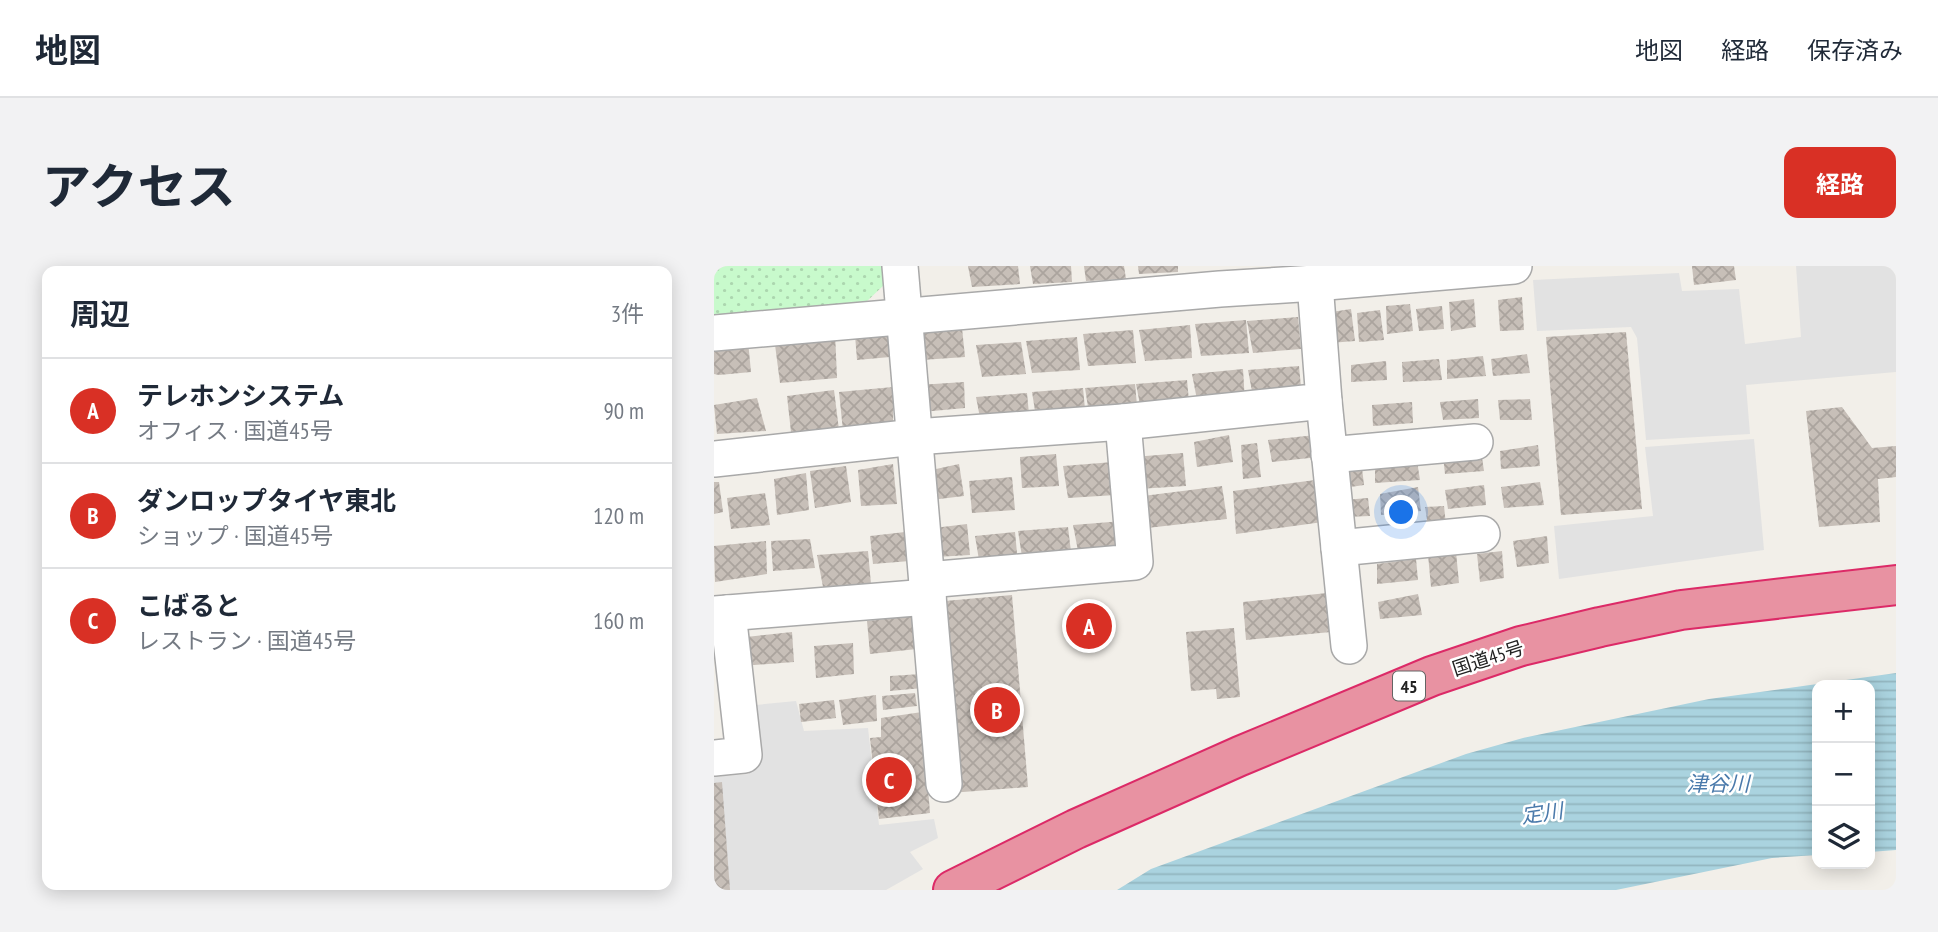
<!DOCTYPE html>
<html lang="ja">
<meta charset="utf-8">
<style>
:root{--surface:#fff;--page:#f2f2f3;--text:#1f2937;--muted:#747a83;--line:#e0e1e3;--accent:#d93025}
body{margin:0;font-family:"PT Sans Narrow","Noto Sans JP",sans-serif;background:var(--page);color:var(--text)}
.controls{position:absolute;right:21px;bottom:21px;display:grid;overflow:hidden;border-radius:14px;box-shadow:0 4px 18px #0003}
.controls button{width:63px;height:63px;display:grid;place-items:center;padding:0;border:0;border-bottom:2px solid var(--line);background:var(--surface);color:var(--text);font:35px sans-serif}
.you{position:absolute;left:688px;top:247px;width:24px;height:24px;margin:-18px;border:5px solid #fff;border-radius:50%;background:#1a73e8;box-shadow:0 0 0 10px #1a73e833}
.badge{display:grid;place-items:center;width:46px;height:46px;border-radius:50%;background:var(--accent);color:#fff;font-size:23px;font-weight:700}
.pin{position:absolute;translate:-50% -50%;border:4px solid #fff;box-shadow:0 2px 7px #0006}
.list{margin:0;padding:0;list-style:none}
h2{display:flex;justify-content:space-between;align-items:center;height:91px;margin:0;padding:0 28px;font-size:30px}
h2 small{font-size:23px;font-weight:400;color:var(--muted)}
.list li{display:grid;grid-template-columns:46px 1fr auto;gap:21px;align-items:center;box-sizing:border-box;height:105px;padding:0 28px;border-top:2px solid var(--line)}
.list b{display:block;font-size:26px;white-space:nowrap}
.list p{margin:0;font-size:23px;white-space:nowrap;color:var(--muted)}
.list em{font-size:23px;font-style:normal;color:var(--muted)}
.icon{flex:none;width:38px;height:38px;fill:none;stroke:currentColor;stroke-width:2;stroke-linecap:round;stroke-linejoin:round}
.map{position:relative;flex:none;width:1182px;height:624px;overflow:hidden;border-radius:14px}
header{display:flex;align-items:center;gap:42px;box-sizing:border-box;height:98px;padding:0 35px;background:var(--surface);border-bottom:2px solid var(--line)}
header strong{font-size:33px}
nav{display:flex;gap:38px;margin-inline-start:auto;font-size:24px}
.intro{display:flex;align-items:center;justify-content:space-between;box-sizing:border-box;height:168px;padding:0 42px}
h1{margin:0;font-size:49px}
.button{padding:18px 32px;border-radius:14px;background:var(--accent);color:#fff;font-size:24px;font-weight:700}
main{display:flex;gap:42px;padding:0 42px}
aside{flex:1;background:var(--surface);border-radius:14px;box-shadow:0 4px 18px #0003}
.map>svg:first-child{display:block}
</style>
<header>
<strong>地図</strong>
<nav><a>地図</a><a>経路</a><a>保存済み</a></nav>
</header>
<div class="intro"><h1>アクセス</h1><a class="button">経路</a></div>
<main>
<aside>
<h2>周辺<small>3件</small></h2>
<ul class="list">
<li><span class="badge">A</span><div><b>テレホンシステム</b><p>オフィス · 国道45号</p></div><em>90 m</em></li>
<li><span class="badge">B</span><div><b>ダンロップタイヤ東北</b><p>ショップ · 国道45号</p></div><em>120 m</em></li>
<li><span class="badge">C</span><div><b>こばると</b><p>レストラン · 国道45号</p></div><em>160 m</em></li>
</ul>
</aside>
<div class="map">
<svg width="1182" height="624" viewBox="0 0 1182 624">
<defs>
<pattern id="park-dots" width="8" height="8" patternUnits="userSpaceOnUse" patternTransform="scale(1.75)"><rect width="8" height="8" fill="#c8facc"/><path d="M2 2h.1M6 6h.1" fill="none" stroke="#acd6af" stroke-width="1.8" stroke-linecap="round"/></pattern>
<pattern id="water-rules" width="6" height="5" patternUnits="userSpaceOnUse" patternTransform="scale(1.75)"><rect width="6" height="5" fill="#aad3df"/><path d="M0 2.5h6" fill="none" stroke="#92b5bf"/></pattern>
<pattern id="building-cross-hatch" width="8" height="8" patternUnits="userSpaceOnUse" patternTransform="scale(1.75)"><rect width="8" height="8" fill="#c7bfb8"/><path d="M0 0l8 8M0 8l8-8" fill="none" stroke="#aba49e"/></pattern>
</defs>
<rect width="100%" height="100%" fill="#f2efe9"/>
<polygon fill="url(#park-dots)" points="0,0 169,0 171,18 150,38 2,51 0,48"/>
<g fill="#e2e2e2">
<polygon points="1082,0 1182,0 1182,106 1032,119 1036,168 932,174 923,72 917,61 823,65 819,14 965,7 968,25 1025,23 1031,78 1087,71"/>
<polygon points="1040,173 1050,284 845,313 840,260 939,250 931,181"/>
<polygon points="82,435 90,465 154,462 165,559 220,553 224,572 196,586 209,603 172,624 0,624 0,511 35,508 31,440"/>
</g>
<polygon fill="url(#water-rules)" points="1182,407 1182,584 1156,586 1156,419 1103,419 1103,589 1058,592 902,624 403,624 437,603 752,488 809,472 995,433"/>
<g fill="url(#building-cross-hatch)">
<polygon points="254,0 304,0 306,18 258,21"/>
<polygon points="316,0 357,0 358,16 319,18"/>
<polygon points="370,0 410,0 412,13 372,15"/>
<polygon points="424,0 464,0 464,6 425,8"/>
<polygon points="978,0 1020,0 1022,14 980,19"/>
<polygon points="808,31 810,64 786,65 784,34"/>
<polygon points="760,33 762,61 737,65 735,36"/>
<polygon points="696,38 699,65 673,68 672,40"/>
<polygon points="728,40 730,63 705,65 702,43"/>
<polygon points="637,43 641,75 616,77 611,47"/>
<polygon points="666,44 670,74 645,76 643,47"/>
<polygon points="584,51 587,83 539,87 533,55"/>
<polygon points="532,54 535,87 487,90 481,58"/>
<polygon points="476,59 478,92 431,95 425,64"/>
<polygon points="248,62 251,91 208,94 204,65"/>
<polygon points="419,64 422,97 374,100 369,68"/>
<polygon points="121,66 123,112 66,117 60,71"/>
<polygon points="173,66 176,91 143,94 141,69"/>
<polygon points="912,66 928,243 847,249 832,71"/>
<polygon points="363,71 366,104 318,107 312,75"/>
<polygon points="34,75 37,106 5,109 0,108 0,80"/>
<polygon points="307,76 312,108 268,111 262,79"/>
<polygon points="813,88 816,107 779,110 777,93"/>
<polygon points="769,90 772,110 733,113 733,94"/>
<polygon points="725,93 728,114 689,116 688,96"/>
<polygon points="672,95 673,114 637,116 637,99"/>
<polygon points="585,100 588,132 540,136 534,104"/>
<polygon points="529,103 531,136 484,139 478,108"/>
<polygon points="473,114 476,146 428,149 422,118"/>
<polygon points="250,116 251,142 208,146 205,119"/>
<polygon points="421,118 424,150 376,154 371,122"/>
<polygon points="179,121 179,159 129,165 125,126"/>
<polygon points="369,122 372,154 323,157 318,126"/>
<polygon points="120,124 126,172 78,175 73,130"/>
<polygon points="313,127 316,159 268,162 262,131"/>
<polygon points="43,132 52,165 3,168 0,139"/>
<polygon points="764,133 765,152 729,154 726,136"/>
<polygon points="816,133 818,154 786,154 784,134"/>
<polygon points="698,136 699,157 659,160 658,139"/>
<polygon points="1128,141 1158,182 1182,180 1182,211 1164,213 1166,256 1105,261 1092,145"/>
<polygon points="515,169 519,196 483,201 480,176"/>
<polygon points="602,169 605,191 558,196 554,174"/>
<polygon points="543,177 547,211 529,213 527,179"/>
<polygon points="824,179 826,200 787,203 786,185"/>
<polygon points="767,185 770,205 731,208 729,190"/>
<polygon points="469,187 472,220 424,223 419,191"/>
<polygon points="342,188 345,220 308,222 306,191"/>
<polygon points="703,195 706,214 661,217 661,199"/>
<polygon points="399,196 402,229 354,232 349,200"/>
<polygon points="179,198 183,238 147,240 144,204"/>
<polygon points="245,198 250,230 217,234 213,205"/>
<polygon points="132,200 137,236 101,242 96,205"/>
<polygon points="648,202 650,219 630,222 629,205"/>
<polygon points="92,207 95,244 63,249 60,213"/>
<polygon points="298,211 301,244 258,247 255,215"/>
<polygon points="601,214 609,256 522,268 519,225"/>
<polygon points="0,216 5,216 9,246 0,248"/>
<polygon points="826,216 830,239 790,242 787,221"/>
<polygon points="770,219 772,239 734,243 731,224"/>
<polygon points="508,220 513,253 433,262 429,230"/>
<polygon points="704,221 707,245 667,249 666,228"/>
<polygon points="51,227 56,259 17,263 13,232"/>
<polygon points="654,232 656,250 631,251 630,234"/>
<polygon points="730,240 732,259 714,260 711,241"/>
<polygon points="409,255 412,287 365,290 359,259"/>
<polygon points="253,258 256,289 222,291 220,262"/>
<polygon points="354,261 358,294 309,297 304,265"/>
<polygon points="191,266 196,295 159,298 156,270"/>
<polygon points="301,266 304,298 266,300 261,270"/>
<polygon points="833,270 835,297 803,301 799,275"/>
<polygon points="96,273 101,302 59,305 57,275"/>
<polygon points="52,275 53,308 1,316 0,280"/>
<polygon points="154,285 157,318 109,321 103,289"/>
<polygon points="788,285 790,312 766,316 763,288"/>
<polygon points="742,286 745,317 717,321 714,289"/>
<polygon points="702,293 704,314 663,318 663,298"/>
<polygon points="613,327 617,366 532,374 529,336"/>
<polygon points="704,328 708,349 666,353 664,336"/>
<polygon points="298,329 314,521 236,527 220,336"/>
<polygon points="200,350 203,383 156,388 153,355"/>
<polygon points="520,362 526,431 503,433 502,423 477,425 472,366"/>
<polygon points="78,366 80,396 27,400 24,372"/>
<polygon points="139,377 140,408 102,412 100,380"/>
<polygon points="207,408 209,422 176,425 176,410"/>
<polygon points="201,427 203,440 169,444 168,430"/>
<polygon points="162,429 163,455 129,459 125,434"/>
<polygon points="120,434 122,452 87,456 85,438"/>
<polygon points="208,446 216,547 165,553 156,472 167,471 167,452"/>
<polygon points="8,516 16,624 0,624 0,517"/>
</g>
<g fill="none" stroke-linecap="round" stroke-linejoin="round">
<g stroke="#a9a9a9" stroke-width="38">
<g id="minor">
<polyline points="186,0 230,518"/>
<polyline points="0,67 506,23 601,17 800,0"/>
<polyline points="610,135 635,380"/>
<polyline points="615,189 761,176"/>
<polyline points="0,193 201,171 409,156 610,135 601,17"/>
<polyline points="625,282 768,268"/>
<polyline points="213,314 421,296 409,156"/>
<polyline points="0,348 214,331"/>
<polyline points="0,492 30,489 14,347"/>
</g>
</g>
<g stroke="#dc2a67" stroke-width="42">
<polyline id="highway" points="239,624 362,563 526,490 718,410 807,380 886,361 967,344 1182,319"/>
</g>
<use href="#minor" stroke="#fff" stroke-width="35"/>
<use href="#highway" stroke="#e892a2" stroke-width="38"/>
</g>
<g text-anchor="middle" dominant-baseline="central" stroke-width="5" stroke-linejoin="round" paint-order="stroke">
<rect fill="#fff" stroke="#646464" stroke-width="2" x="679" y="405.5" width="32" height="29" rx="5"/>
<g font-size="18" font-weight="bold" fill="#222">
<text x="695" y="420">45</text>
</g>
<g font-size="19" fill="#222" stroke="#fff">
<text transform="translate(774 392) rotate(-18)">国道45号</text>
</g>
<g font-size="21" font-style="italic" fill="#4a7aab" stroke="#fff">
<text x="1004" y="517">津谷川</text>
<text transform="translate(828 547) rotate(-8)">定川</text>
</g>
</g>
</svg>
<div class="controls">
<button>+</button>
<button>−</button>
<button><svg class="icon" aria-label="layers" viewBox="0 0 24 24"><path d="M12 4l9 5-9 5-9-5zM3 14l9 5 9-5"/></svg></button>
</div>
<div class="you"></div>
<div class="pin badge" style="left:375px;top:360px">A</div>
<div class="pin badge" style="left:283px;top:444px">B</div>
<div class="pin badge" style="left:175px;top:514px">C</div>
</div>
</main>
